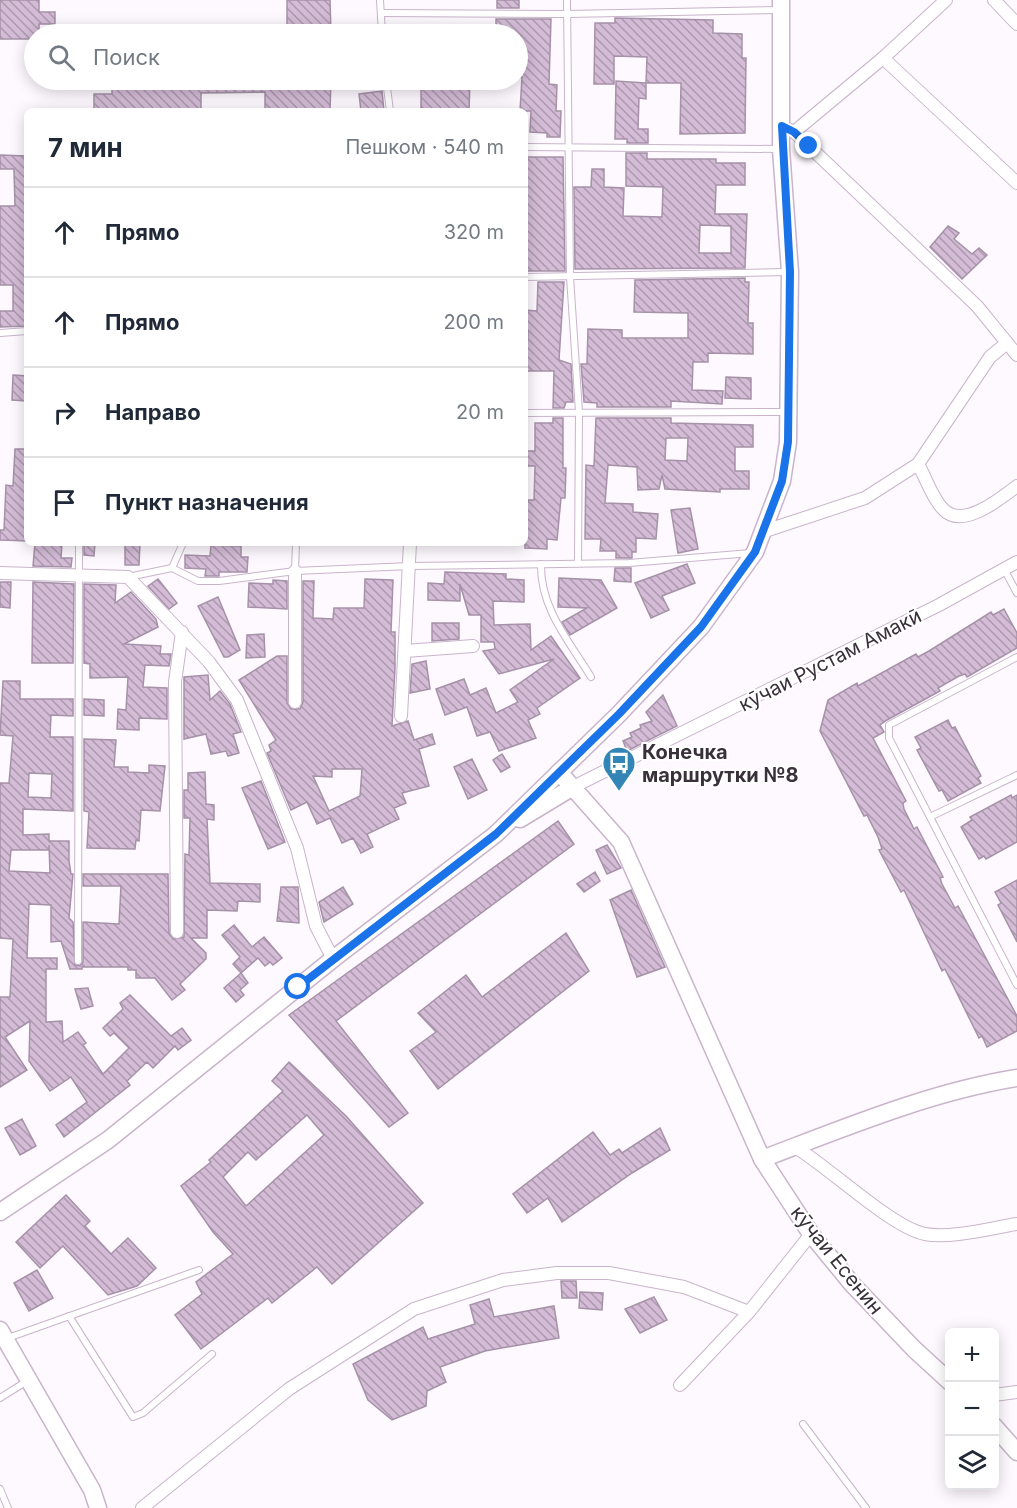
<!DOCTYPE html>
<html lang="ru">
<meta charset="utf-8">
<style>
:root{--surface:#fff;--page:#f6f6f7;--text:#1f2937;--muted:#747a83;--line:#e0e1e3}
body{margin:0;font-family:Inter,sans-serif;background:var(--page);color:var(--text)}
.controls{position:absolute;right:18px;bottom:18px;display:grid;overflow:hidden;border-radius:9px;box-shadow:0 3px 15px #0003}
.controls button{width:54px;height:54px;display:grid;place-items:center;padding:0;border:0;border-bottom:2px solid var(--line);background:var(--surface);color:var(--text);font:30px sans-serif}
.stop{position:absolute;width:18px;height:18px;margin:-14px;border:4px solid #1a73e8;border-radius:50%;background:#fff}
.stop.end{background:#1a73e8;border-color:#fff;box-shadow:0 2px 6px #0008}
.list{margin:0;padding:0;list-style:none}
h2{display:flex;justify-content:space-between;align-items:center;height:78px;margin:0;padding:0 24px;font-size:26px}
h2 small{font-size:20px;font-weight:400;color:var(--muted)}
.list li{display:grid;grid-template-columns:39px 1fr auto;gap:18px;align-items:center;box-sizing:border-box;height:90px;padding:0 24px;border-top:2px solid var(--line)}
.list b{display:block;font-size:22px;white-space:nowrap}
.list em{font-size:20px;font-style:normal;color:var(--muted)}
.icon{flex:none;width:33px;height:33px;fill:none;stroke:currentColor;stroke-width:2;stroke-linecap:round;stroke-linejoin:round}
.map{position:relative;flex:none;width:1017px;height:1508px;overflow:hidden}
.search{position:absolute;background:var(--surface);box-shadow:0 3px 15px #0003;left:24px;top:24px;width:504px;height:66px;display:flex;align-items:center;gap:15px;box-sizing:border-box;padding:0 21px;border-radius:33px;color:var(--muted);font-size:22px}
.panel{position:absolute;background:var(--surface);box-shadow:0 3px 15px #0003;left:24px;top:108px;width:504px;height:438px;border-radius:9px}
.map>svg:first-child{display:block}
</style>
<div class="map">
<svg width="1017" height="1508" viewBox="0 0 1017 1508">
<defs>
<pattern id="building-back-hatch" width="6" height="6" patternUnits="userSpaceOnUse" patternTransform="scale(1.5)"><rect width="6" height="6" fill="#d4bcd7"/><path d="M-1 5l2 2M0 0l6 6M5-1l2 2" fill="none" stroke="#ad99af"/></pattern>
</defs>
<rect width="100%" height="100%" fill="#fef9fe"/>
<g fill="url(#building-back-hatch)" stroke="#a591a8" stroke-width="1.5" fill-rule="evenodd">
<polygon points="0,0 39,0 39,12 55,12 55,24 39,24 39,34 34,34 34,39 0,39"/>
<polygon points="287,0 330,0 331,34 287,34"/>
<rect x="497" y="0" width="22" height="8"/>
<polygon points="615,18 713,20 713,33 742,34 742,58 746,58 745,133 680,134 681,83 646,83 646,99 639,98 638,129 648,129 648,143 627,143 627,139 615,139 616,81 646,83 647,57 614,56 614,84 594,84 595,23 615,23"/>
<polygon points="496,19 551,19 549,84 557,85 556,111 561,111 560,137 547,137 547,133 530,132 531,111 520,111 522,77 518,77 518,34 496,34"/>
<polygon points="112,80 331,80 330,111 265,111 265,92 201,93 201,111 94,111 94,94 112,94"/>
<polygon points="437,80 470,80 469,111 421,111 421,87 437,88"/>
<polygon points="382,91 384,111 361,111 359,94"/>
<path d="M626,153H647V159H716V163H745V185H716L715,214H747L745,268L575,269L574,187H591L592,169H604V187L624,188L623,216L662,217L663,187L626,186ZM700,225L731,226V253H699Z"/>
<polygon points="0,155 27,156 27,326 0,327 0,311 13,311 13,285 0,285 0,206 15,206 14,169 0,169"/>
<polygon points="525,157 563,157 565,271 525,271"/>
<polygon points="948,226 959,233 954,239 972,254 979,248 987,255 962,279 930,247"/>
<polygon points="745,278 745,282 749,282 748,323 753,323 753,354 708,353 708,362 693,362 692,390 723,391 722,404 671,401 671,407 597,407 597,403 584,402 581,364 587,364 588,329 622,330 622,338 688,338 688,313 634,312 635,280"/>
<polygon points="538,282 564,282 559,360 571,364 573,402 566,402 564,408 553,408 554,371 526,371 528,331 525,331 525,310 537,311"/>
<polygon points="13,375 27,376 27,401 12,400"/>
<polygon points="726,377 751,378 751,399 725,398"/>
<polygon points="553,418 563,418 563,468 566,468 565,498 561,498 557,540 547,539 547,549 525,548 525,500 534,500 535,466 525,466 525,451 535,451 535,423 553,423"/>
<path d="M596,418H671V423L753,425V447H735V471H749V489H720V492L665,489L662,475L659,489L638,490L637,467L608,465L605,503L633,504V512L658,514L656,539L636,538V552H632V558H616V551H600L601,539H585L586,465L594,466ZM666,438H688L687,461L665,460Z"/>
<polygon points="15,449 27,449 27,541 0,540 0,530 4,530 6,485 13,486"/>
<polygon points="690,508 698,549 678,553 671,510"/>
<polygon points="35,543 62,543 61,558 72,558 71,567 33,566"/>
<polygon points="84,543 95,543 94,556 84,555"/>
<polygon points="125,543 140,543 139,565 125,565"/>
<polygon points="211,545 241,546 241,557 248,557 247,572 219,572 219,576 205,576 206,569 185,568 185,555 210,556"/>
<polygon points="687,564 695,583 662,596 669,610 651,618 635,583"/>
<polygon points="615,568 631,568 631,582 614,581"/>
<polygon points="445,572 506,574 506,579 524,580 524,602 493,601 494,625 530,624 531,650 551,636 580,678 537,708 540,714 528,720 536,738 499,751 490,732 477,736 467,707 445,715 436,689 464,679 470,695 486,688 496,713 518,702 510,690 554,659 499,674 483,651 495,649 494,642 481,642 481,615 469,615 460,584 460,601 428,600 428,583 444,584"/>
<polygon points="559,578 601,580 617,608 570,635 562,622 587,608 558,607"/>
<polygon points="158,579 177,603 169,609 148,586"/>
<path d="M365,579L393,580L391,632H395V667L392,726L408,721L414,740L432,734L435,744L419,749L429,786L402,793L406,803L394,808L399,819L367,834L373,847L361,853L353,838L342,843L330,818L317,824L307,802L291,810L267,753L271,751L269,745L276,740L239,680L277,656H287V703L291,709H300L303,702V581H314L313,618L333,619L334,608H364ZM332,769H362L360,796L329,811L313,776L332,777Z"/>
<polygon points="273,580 287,581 287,609 248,607 249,583 273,584"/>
<polygon points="0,582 11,582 10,608 0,607"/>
<polygon points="33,582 74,584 73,663 32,663"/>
<polygon points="84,584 116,585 115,603 131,592 156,619 158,627 124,644 161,646 160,654 171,654 169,666 145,665 143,687 167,688 167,719 139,718 139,730 117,729 118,709 126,710 128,677 90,678 90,664 84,663"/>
<polygon points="218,597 240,650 228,657 224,657 198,606"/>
<polygon points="1004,609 1017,633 1017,648 967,677 965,674 959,676 938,688 940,691 887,720 880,725 884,732 873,738 906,801 903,803 904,809 914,829 917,827 943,877 940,878 942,884 955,908 958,906 1017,1016 1017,1031 987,1047 982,1036 979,1038 945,969 942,971 904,890 901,892 879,850 882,849 878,837 867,815 864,816 820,731 828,700 857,683 858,686 916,654 918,657 929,651 991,612 993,615"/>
<polygon points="432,623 459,623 459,639 432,641"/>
<polygon points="264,634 265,657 246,658 247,635"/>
<polygon points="426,661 430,689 410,693 412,664"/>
<polygon points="208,675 210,700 220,691 230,704 241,732 233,734 239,753 228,756 226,751 211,754 206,734 184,739 184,677"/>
<path d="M3,681H20V699H73V716L51,715L50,737H73V811L23,809V835L49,834V841H69V861L71,874H73L69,918L73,922L75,965L80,966L83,962V922L119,924L121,886H83V874H168L169,933L173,939L184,937L185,854L189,855L190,818H184V790H188V773L205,772L206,804L214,805V820L207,819L210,883L260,884V902L238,901L237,911L207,910V938H191L206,953V959L180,984L185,990L172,1000L155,978H136V970H128V967H82V969H70L61,941L51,942V905L29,904L27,958H57V969H46V1022L62,1021L63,1042L78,1032L86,1043L83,1045L103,1074L129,1048L114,1033L110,1036L103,1028L123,1009L120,1003L130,995L171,1036L182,1028L191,1040L178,1050L175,1046L153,1068L147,1062L127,1081L130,1085L64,1137L56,1125L87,1102L71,1077L50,1091L29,1061L30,1021L5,1037L27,1070L0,1087V997H10L13,939L0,938V783H9L13,736L0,735ZM29,773L52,774L51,798L28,797ZM49,845L50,873L9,871L11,850H49Z"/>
<polygon points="663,695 677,726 627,751 623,741 632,737 630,733 641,728 640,725 652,721 646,712"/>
<polygon points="84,699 104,700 104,716 84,715"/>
<polygon points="948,720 952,728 955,727 981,776 978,778 981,783 948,801 942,790 939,791 917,750 921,748 915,737"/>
<polygon points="84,739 116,740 114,767 128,767 128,772 149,773 149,765 165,766 160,811 141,810 139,841 136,840 135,849 87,848 89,812 84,811"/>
<polygon points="502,754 510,767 501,772 493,760"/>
<polygon points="472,759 487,790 468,799 454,767"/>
<polygon points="261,781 285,842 268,849 242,788"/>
<polygon points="1011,795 1012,798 1017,795 1017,842 986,859 984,856 979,859 961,827 972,820 970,817"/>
<polygon points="558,821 574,844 336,1021 408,1113 389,1127 289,1015"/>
<polygon points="607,845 621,868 607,874 596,850"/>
<polygon points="595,872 600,881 584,892 577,884"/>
<polygon points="1017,880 1017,942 998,905 1001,903 995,892"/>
<polygon points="281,887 298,887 299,923 277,921"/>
<polygon points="343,887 353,904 324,922 319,902"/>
<polygon points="631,890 665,967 637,977 610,900"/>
<polygon points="234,925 252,947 264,937 282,958 273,965 270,962 265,966 258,958 241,973 233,964 240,957 222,935"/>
<polygon points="566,933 589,971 438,1089 410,1051 436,1032 418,1013 466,975 482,997"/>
<polygon points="241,973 248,983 240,990 244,995 236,1002 224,988"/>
<polygon points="88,988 93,1006 81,1009 75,989"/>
<path d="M289,1062L346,1116L423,1203L332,1284L317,1267L272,1303L268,1298L201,1349L175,1315L202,1294L196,1282L233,1254L213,1232L181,1186L211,1162L209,1160L283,1091L272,1081ZM307,1115L324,1135L246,1206L223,1177L248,1152L256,1160Z"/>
<polygon points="22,1119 36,1146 20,1155 5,1128"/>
<polygon points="660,1128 670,1150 632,1173 562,1222 548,1198 527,1213 513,1194 593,1132 610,1155 619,1149 622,1153"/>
<polygon points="66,1195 90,1221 85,1226 111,1254 128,1238 156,1268 137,1286 108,1295 63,1246 40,1268 16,1242"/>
<polygon points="37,1270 53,1298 29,1311 14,1283"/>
<polygon points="561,1281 576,1281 577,1298 562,1298"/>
<polygon points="580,1292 603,1293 602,1310 579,1308"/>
<polygon points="654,1297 667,1320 640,1333 625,1309"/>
<polygon points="489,1299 494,1317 554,1306 559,1338 485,1351 440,1367 446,1382 427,1391 426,1406 392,1420 368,1400 353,1364 423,1327 428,1339 475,1324 470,1305"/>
</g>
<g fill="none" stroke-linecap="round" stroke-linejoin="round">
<g stroke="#c9b4cc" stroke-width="8">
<g id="lane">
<polyline points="380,0 382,34"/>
<polyline points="567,0 570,277 579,412 578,563"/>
<polyline points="381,13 567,14 779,10"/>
<polyline points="386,80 390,111"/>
<polyline points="525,147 779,149"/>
<polyline points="525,277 788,272"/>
<polyline points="0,333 27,331"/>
<polyline points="525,413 788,412"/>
<path d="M541,564C540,608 569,641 591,677"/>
<polyline points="172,568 183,543"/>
<polyline points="1004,569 1017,593"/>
<polyline points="295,571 296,543"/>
<polyline points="128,577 172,568 198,581 219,581 295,571 410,566 629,563 751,553"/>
<polyline points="1017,657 889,725 889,738 1017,985"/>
<polyline points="932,816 1017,775"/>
<polyline points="78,961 79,543"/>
<polyline points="69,1316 133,1417 143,1413 212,1354"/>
<polyline points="5,1339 199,1270"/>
<polyline points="0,1398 27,1381"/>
<polyline points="803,1424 866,1508"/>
<polyline points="0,1489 8,1508"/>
</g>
</g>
<g stroke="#c9b4cc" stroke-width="14">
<g id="street">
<polyline points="994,0 1017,24"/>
<polyline points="883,58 1017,183"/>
<polyline points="782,126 794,132 977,306 1017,355"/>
<polyline points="794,132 883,58 946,0"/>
<polyline points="918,464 990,357 1007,343"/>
<path d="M765,531L865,498L918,464C926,478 932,498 943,509C962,530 1000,499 1017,486"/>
<polyline points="295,571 295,702"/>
<polyline points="0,573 128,577 209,662 237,700 297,848 316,926 333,959"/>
<polyline points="405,651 473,646"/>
<polyline points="401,716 410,543"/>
<polyline points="573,787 939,605 1017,562"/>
<polyline points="177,932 175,682 182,632"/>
<path d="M795,1147C829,1167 892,1228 925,1234C950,1239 991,1228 1017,1224"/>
<polyline points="749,1312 811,1234"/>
<polyline points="994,1395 1017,1392"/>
<polyline points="142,1508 289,1389 414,1309 503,1280 557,1273 609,1273 684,1287 749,1312 680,1385"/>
</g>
</g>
<g stroke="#c9b4cc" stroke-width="19">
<g id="secondary">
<polyline points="559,772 621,842 762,1159 811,1234 852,1284 914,1349 950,1382"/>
<polyline points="520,819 573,787"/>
<path d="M762,1159C844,1128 930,1092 1017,1078"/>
<polyline points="0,1212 108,1140 333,959 496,834 619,714 701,627 755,552 782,481 788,442 790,272 781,149 781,0"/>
<polyline points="0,1330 92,1490 98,1508"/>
<polyline points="994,1426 1017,1452"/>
</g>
</g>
<polyline stroke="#a6a0a6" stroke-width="2" stroke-dasharray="3 4.5" stroke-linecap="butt" points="0,1055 3,1059 0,1060"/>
<use href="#lane" stroke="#fff" stroke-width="6"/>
<use href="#street" stroke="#fff" stroke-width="12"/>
<use href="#secondary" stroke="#fff" stroke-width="16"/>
</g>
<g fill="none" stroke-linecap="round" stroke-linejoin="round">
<polyline stroke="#1a73e8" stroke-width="8" points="298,987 496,834 619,714 701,627 755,552 782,481 788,442 790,272 782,126 794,132 809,146"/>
</g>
<defs>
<g id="bus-pin" transform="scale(1.725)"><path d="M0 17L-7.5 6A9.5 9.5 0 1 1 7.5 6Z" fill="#3285b5" stroke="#fff"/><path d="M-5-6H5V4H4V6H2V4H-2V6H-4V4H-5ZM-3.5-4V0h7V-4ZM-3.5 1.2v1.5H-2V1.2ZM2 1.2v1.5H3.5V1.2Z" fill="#fff"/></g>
</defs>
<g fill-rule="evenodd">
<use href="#bus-pin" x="619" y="763"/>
</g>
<g text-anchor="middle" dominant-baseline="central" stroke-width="4.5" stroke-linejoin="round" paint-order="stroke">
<g font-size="20" fill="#39313a" stroke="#fff">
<text transform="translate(830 660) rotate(-27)">кӯчаи Рустам Амакӣ</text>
<text transform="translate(837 1260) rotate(51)">кӯчаи Есенин</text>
</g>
<g font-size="20" font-weight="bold" fill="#39313a" stroke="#fff" text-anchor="start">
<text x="642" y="752">Конечка<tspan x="642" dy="23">маршрутки №8</tspan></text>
</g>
</g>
</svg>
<div class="controls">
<button>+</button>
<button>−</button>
<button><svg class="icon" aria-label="layers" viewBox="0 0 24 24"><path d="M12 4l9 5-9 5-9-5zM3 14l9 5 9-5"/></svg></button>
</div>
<div class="stop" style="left:298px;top:987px"></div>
<div class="stop end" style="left:809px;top:146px"></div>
<div class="search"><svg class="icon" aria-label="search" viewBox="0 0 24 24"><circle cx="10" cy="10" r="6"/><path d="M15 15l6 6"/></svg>Поиск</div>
<section class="panel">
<h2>7 мин<small>Пешком · 540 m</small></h2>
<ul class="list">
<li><svg class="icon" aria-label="ahead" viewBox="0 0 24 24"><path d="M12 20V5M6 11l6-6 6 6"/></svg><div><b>Прямо</b></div><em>320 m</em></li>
<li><svg class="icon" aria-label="ahead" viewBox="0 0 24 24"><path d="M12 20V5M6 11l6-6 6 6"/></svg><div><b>Прямо</b></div><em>200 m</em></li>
<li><svg class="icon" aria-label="right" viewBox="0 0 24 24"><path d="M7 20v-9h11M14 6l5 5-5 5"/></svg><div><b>Направо</b></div><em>20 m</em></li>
<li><svg class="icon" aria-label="arrive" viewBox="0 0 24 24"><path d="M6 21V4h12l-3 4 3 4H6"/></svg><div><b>Пункт назначения</b></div></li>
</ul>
</section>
</div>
